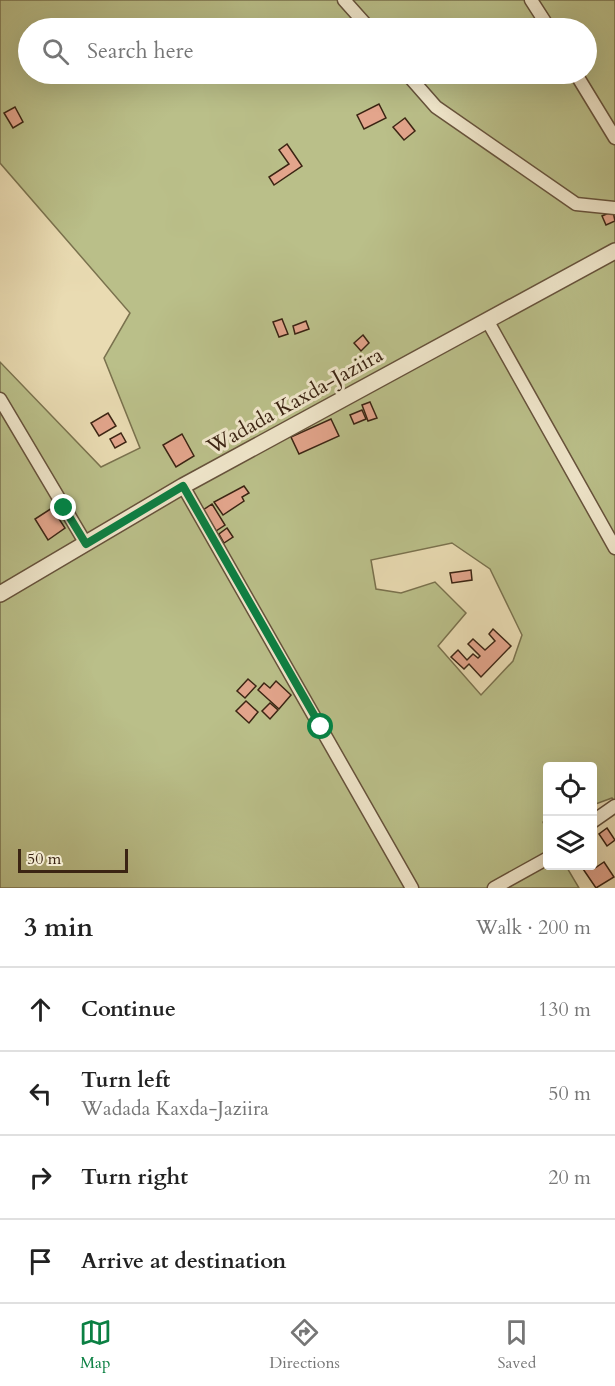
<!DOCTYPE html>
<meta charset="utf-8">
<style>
:root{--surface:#fff;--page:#f6f6f6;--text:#222;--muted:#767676;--line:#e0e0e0;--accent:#0b8043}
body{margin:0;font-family:Cardo,serif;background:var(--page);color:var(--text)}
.controls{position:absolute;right:18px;bottom:18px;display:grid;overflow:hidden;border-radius:6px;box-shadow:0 6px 24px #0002}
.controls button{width:54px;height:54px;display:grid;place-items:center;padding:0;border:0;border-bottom:2px solid var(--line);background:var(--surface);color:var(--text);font:30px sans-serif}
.scale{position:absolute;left:18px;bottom:15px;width:110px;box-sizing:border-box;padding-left:6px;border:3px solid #3b2413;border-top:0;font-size:16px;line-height:21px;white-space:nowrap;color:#3b2413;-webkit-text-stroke:4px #f1e8cd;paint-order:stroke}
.stop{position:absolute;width:18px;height:18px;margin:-14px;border:4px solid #0b8043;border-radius:50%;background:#fff}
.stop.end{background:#0b8043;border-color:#fff;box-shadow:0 2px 6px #0008}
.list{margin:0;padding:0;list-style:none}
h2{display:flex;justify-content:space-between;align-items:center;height:78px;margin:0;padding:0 24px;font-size:26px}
h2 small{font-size:20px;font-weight:400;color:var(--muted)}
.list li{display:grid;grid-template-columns:39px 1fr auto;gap:18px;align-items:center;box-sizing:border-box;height:84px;padding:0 24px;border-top:2px solid var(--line)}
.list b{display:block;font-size:22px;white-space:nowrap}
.list p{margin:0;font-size:20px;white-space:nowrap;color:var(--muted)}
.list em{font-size:20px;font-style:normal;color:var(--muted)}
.icon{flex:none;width:33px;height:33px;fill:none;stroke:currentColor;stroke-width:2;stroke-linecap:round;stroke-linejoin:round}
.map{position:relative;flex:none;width:615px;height:888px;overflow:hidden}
.search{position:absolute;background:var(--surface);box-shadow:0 6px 24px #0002;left:18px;right:18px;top:18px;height:66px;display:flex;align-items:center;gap:15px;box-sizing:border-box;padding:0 21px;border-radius:33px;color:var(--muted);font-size:22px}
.sheet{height:414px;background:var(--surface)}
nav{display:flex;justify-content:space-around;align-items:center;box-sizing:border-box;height:84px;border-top:2px solid var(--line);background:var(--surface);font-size:16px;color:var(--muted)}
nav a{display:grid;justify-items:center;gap:3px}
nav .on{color:var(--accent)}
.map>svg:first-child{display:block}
</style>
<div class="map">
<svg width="615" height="888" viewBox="0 0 615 888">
<rect width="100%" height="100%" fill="#e9dbb2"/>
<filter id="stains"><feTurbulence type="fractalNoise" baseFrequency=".00333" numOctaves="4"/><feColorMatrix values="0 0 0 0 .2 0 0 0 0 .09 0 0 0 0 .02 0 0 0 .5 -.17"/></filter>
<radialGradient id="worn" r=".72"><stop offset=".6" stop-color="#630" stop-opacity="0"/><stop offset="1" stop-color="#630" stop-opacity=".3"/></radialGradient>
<path fill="#babf89" stroke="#7a724e" stroke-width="1.5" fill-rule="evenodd" d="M0,0H615V802L612,798L593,805L592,766H548L547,820L543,822L547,831L548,866H566L579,888H0V362L101,467L140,448L104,358L130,313L0,163ZM28,28H586V74H28ZM452,543L490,569L522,635L513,661L481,695L438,646L466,613L435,582L401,593L376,589L371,560Z"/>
<g fill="#e3a58c" stroke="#3b2413" stroke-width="1.5">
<polygon points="379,104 386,118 364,129 357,115"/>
<polygon points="15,107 23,122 13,128 4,113"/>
<polygon points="405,118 415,131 404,140 393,127"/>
<polygon points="287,144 302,166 274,185 269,177 289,164 279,150"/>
<polygon points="613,211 615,221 606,225 602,216"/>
<polygon points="282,319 288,334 279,337 273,322"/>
<polygon points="306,321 309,329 295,334 293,326"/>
<polygon points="363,335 369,343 361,351 354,343"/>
<polygon points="370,402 377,418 368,421 362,405"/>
<polygon points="362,410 366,419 354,424 350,415"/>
<polygon points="108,413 116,426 99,436 91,423"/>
<polygon points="331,419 339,436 299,454 291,437"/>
<polygon points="121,433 126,442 115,448 110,439"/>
<polygon points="182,434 194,456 176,467 163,445"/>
<polygon points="244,486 249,493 242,497 244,501 223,515 214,502"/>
<polygon points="212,504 225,525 216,531 203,510"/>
<polygon points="52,508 65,528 48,540 35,519"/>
<polygon points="227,528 233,537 224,543 219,534"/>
<polygon points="471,570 472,580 452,583 450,573"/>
<polygon points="493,629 511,646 481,677 469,664 464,669 451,657 458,650 467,660 473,654 478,658 480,656 468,644 473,639 485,650 495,641 489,634"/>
<polygon points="248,679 256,686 245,698 237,691"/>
<polygon points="276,681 291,695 279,709 258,690 264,683 270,688"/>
<polygon points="246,701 258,712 249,723 236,711"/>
<polygon points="270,703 278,710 270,719 262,711"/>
<polygon points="607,828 615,840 607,846 599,834"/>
<polygon points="604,862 614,877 596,888 581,866 592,864 595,868"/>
</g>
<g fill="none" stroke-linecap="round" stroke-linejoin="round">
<g stroke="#66523b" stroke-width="15">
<g id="minor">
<polyline points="344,0 369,28"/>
<polyline points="531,0 549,28"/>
<polyline points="407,74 436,107 576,204 615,208"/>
<polyline points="576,74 615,138"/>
<polyline points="487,320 615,548"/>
<polyline points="0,399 86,544"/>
<polyline points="183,486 412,888"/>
<polyline points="592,822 615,806"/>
<polyline points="494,888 548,858"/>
</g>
</g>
<g stroke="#66523b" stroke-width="18">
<polyline id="tertiary" points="0,594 183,486 615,251"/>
</g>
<use href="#minor" stroke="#f1e8cd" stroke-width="12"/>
<use href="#tertiary" stroke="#f1e8cd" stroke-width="15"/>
</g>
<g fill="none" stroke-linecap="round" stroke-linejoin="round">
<polyline stroke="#0b8043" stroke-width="8" points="64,508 86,544 183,486 321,727"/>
</g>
<g text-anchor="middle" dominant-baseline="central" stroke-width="6" stroke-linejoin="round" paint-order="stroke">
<g font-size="21" fill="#3b2413" stroke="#f1e8cd">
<text transform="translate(295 401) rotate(-29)">Wadada Kaxda-Jaziira</text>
</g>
</g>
<rect width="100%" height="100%" filter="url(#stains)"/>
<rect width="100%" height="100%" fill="url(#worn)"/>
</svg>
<div class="controls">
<button><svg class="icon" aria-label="locate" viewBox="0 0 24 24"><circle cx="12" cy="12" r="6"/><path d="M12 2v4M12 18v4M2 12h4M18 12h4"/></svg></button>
<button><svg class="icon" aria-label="layers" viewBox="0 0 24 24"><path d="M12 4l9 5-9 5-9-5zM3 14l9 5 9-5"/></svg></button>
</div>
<div class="scale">50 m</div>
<div class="stop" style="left:321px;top:727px"></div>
<div class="stop end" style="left:64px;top:508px"></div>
<div class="search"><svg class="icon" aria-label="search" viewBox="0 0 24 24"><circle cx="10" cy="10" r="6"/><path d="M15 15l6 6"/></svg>Search here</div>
</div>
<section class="sheet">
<h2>3 min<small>Walk · 200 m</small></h2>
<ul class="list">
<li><svg class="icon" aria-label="ahead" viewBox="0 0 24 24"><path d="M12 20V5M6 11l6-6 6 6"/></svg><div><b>Continue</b></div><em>130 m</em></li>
<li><svg class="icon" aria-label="left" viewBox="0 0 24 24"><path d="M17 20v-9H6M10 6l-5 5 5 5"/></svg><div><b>Turn left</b><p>Wadada Kaxda-Jaziira</p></div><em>50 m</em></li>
<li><svg class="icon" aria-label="right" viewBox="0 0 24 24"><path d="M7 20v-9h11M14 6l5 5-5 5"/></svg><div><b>Turn right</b></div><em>20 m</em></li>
<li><svg class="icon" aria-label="arrive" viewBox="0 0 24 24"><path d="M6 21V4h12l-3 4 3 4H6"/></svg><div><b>Arrive at destination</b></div></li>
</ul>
</section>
<nav>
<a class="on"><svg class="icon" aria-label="map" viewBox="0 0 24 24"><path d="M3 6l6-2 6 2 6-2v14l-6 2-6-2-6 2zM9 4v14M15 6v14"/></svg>Map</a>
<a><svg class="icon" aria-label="directions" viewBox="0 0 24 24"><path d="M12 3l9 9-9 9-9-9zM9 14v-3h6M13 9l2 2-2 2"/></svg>Directions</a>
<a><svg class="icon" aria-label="saved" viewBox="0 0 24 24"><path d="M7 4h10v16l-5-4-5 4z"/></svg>Saved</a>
</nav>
